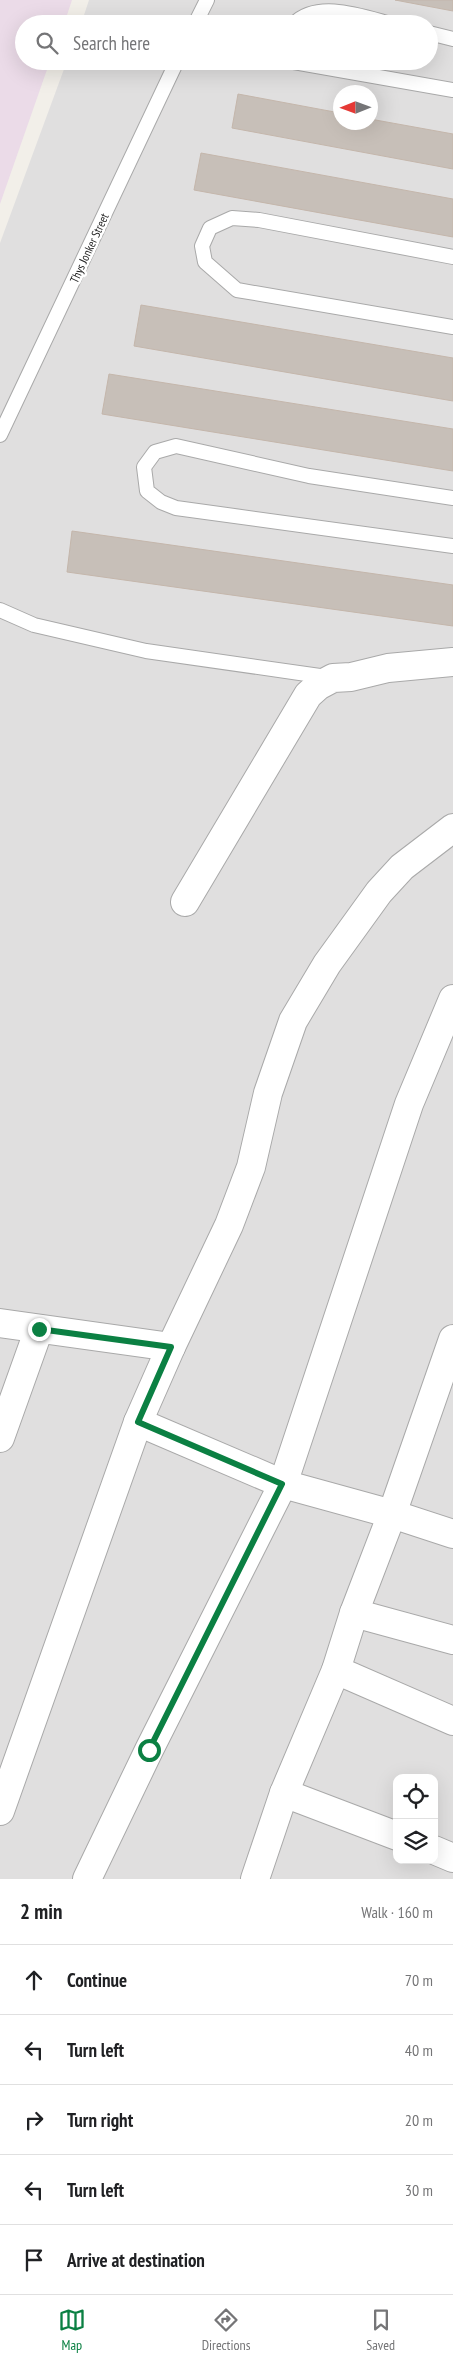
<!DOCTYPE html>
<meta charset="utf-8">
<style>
:root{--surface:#fff;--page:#f2f2f2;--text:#202124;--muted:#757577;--line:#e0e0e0;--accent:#0b8043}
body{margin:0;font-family:"PT Sans Narrow",sans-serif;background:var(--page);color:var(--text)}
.controls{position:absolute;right:15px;bottom:15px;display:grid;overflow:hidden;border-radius:10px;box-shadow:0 5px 20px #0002}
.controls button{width:45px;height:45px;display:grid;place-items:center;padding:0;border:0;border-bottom:1px solid var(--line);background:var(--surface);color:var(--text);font:25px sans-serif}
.compass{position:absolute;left:333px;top:85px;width:45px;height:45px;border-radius:50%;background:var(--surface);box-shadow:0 5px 20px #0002;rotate:269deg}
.stop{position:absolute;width:15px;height:15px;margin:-11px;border:4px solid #0b8043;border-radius:50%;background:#fff}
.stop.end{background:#0b8043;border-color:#fff;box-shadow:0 1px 5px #0008}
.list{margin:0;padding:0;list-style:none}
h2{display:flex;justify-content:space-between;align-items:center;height:65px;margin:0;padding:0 20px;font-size:21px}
h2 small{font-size:16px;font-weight:400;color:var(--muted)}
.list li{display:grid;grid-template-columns:32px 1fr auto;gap:15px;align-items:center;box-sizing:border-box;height:70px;padding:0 20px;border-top:1px solid var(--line)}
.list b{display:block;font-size:19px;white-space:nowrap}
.list em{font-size:16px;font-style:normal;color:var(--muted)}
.icon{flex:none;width:28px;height:28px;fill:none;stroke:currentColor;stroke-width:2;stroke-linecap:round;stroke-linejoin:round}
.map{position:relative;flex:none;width:453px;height:1879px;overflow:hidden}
.search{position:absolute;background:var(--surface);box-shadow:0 5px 20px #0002;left:15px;right:15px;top:15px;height:55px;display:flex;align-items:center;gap:12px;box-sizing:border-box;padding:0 18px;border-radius:28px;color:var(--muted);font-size:19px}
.sheet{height:415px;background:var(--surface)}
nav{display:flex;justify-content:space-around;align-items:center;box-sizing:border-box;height:70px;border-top:1px solid var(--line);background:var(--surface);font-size:14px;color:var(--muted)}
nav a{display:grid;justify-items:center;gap:2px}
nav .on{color:var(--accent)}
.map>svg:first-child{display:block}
</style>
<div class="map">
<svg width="453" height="1879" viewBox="0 0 453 1879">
<rect width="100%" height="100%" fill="#f2efe9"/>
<path fill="#e0dfdf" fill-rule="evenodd" d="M89,0H453V1879H0V243L67,61H429V24H81ZM340,92H370V122H340ZM397,1778H434V1860H397Z"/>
<polygon fill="#ebdbe8" points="0,0 72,0 64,24 24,24 24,61 50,61 0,204"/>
<g fill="#c7bfb8" stroke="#c4b6ab">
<polygon points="395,0 453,0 453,11"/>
<polygon points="238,94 340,113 340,122 370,122 370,119 453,134 453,169 232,128"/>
<polygon points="201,153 453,199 453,237 194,190"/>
<polygon points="141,305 453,358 453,401 134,346"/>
<polygon points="109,374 453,429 453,471 102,414"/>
<polygon points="72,531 453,585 453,626 67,572"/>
</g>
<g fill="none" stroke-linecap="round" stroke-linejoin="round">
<g stroke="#a9a9a9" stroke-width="16">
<g id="service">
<polyline points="195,24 207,0"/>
<path d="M294,24C317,0 361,16 391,24"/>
<polyline points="429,33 453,39"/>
<polyline points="288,61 453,90"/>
<polyline points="453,257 259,220 232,218 210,228 202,246 205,262 237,290 453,327"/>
<polyline points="0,435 177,61"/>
<polyline points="453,498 309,476 176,446 155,452 144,467 147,491 161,502 176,508 453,546"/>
<polyline points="0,610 34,625 146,651 327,677"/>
</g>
</g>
<g stroke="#a9a9a9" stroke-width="30">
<g id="minor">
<polyline points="185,902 308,695 318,686 333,678 351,677 388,668 453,662"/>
<polyline points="0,1323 171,1347"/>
<polyline points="138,1422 283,1484 392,1514 453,1534"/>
<polyline points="0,1438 39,1329"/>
<polyline points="354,1613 453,1640"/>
<polyline points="336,1670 453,1721"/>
<polyline points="284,1793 397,1836"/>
<polyline points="0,1811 138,1422 171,1347 229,1225 251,1167 268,1093 293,1021 327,964 379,892 402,867 453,828"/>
<polyline points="434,1850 453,1858"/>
<polyline points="87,1879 149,1750 283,1484 409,1104 453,999"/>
<polyline points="255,1879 284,1793 336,1670 354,1613 392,1514 453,1339"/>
</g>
</g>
<use href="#service" stroke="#fff" stroke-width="14"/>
<use href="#minor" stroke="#fff" stroke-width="28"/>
</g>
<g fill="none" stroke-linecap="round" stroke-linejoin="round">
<polyline stroke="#0b8043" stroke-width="6" points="39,1329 171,1347 138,1422 282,1484 149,1750"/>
</g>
<g text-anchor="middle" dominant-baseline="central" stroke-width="5" stroke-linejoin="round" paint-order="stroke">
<g font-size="12" fill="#222" stroke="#fff">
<text transform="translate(89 248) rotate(-65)">Thys Jonker Street</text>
</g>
</g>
</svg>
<div class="controls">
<button><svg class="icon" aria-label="locate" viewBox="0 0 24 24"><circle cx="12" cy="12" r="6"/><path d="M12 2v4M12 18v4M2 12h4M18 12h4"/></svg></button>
<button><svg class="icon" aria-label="layers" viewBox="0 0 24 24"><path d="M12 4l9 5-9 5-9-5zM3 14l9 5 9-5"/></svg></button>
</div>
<svg class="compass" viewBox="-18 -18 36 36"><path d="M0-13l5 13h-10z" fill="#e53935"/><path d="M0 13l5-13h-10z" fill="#757577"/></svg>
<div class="stop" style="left:149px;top:1750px"></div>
<div class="stop end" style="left:39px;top:1329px"></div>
<div class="search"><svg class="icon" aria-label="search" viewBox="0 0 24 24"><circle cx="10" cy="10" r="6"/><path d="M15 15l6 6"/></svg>Search here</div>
</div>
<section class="sheet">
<h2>2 min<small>Walk · 160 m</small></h2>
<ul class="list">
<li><svg class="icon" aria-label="ahead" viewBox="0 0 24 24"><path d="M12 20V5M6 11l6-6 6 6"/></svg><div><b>Continue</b></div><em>70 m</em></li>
<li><svg class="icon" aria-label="left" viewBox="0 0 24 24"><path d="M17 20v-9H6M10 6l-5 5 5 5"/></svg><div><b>Turn left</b></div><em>40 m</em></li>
<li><svg class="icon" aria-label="right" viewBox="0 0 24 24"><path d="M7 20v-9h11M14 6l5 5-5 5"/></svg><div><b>Turn right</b></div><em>20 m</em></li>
<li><svg class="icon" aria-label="left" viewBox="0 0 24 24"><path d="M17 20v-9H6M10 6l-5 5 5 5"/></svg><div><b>Turn left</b></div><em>30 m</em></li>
<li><svg class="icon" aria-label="arrive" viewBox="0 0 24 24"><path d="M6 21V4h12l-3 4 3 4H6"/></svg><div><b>Arrive at destination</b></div></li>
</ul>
</section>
<nav>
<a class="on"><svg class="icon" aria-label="map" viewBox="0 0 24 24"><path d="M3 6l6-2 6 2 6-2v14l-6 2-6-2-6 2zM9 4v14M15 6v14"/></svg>Map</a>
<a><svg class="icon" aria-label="directions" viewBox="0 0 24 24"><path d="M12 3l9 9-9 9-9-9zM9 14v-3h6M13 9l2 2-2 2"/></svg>Directions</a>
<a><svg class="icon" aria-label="saved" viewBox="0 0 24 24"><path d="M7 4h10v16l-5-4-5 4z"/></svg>Saved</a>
</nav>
